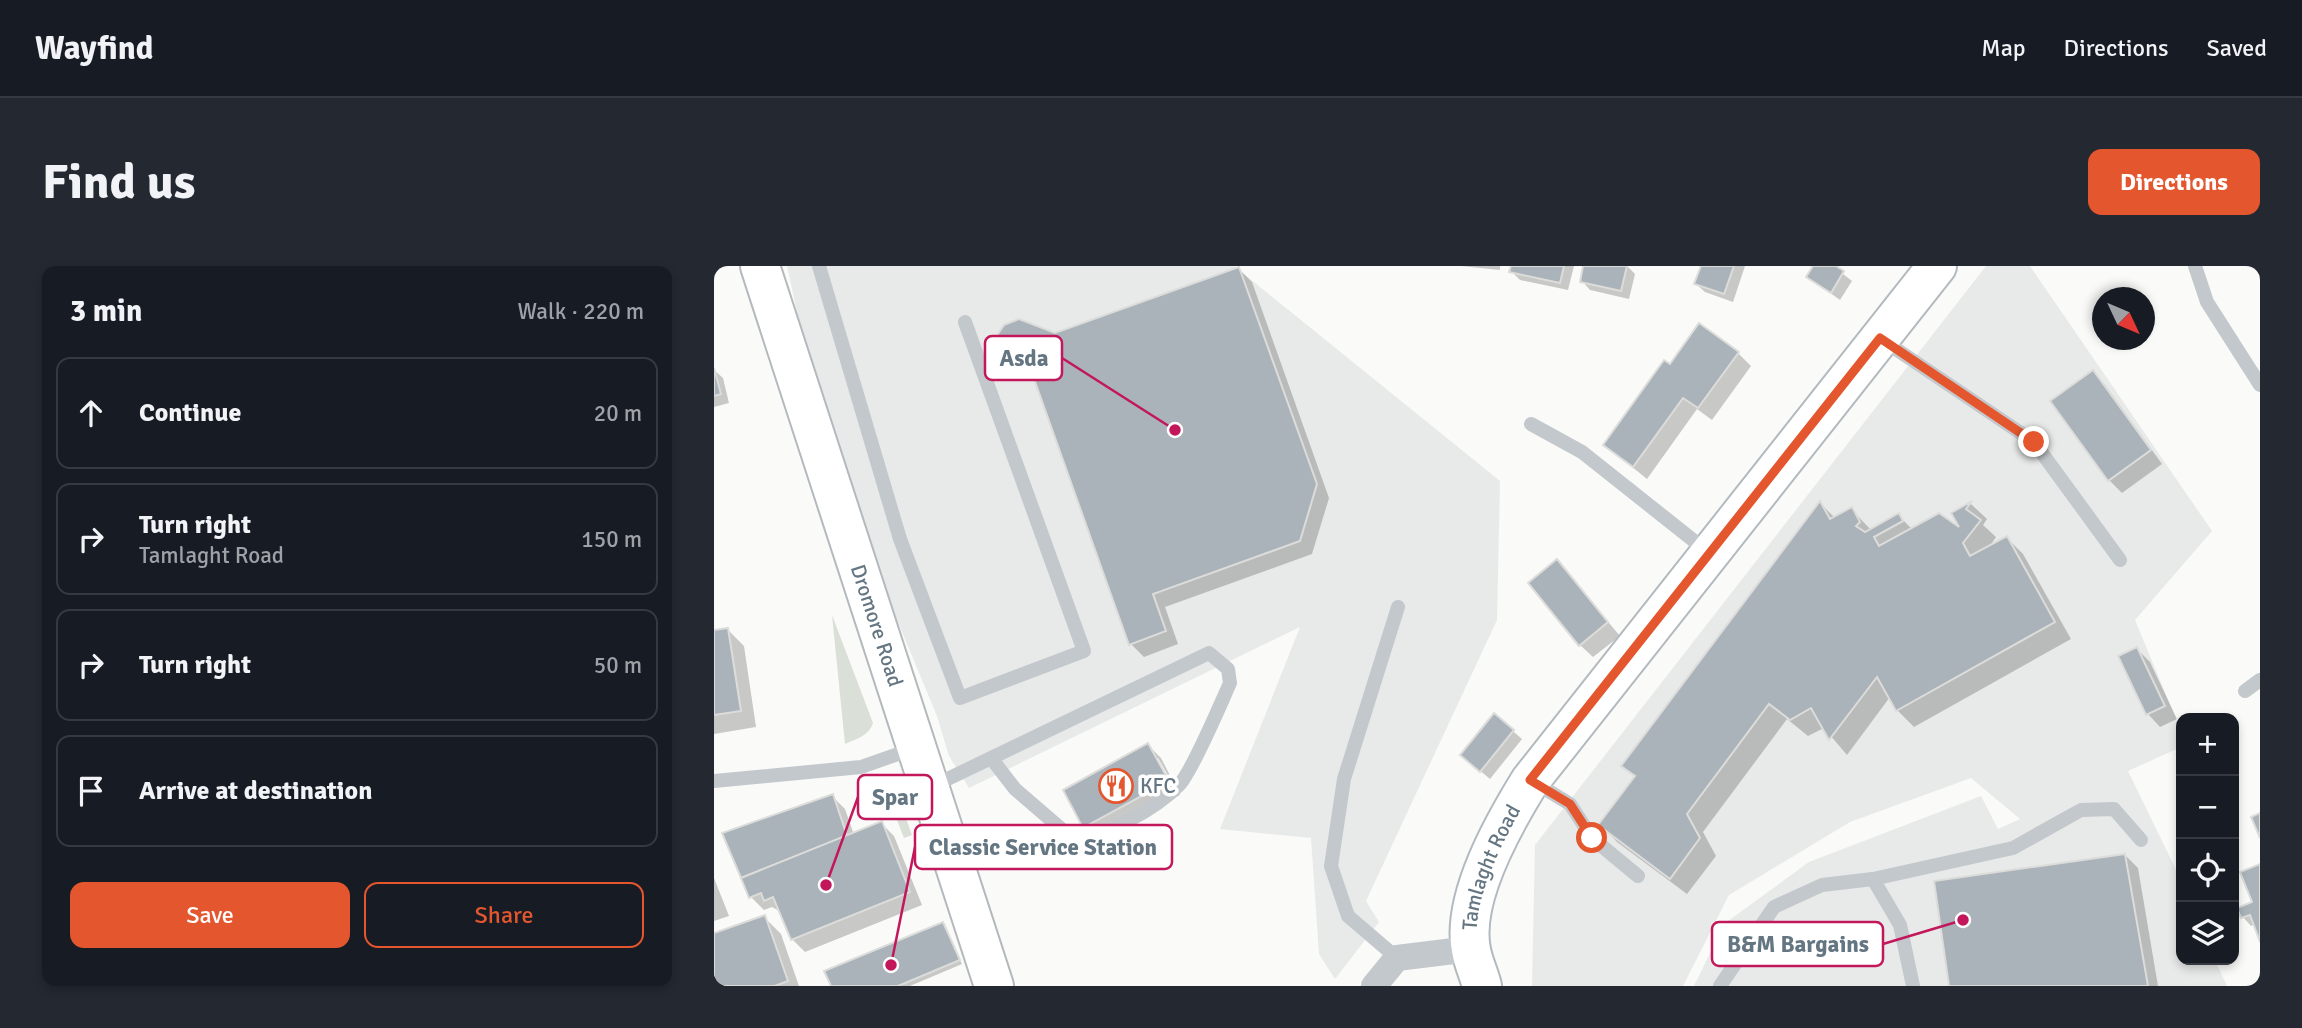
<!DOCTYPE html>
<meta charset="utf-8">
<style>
:root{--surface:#171b24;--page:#242831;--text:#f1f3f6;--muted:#9ea1a6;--line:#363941;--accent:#e4572e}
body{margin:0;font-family:Signika,sans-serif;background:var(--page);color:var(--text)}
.controls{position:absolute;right:21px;bottom:21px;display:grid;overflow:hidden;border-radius:14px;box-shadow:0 4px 10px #0003}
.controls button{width:63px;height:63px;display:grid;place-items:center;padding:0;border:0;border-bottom:2px solid var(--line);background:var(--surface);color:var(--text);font:35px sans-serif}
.compass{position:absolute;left:1378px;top:21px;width:63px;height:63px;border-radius:50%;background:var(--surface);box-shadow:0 4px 10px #0003;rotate:134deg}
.stop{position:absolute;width:21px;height:21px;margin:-16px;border:5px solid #e4572e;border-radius:50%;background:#fff}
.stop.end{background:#e4572e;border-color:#fff;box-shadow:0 2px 7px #0008}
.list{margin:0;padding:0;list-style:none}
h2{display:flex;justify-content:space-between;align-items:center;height:91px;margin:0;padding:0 28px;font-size:30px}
h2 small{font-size:23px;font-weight:400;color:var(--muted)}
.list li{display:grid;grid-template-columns:46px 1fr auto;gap:21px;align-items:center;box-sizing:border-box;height:112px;margin:0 14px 14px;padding:0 14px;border:2px solid var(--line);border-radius:14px}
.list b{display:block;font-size:26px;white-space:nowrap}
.list p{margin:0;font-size:23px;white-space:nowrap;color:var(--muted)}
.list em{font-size:23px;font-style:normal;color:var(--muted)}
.actions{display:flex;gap:14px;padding:21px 28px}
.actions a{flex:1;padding:16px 0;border:2px solid var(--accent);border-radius:14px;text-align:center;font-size:24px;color:var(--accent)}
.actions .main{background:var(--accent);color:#fff}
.icon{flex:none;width:38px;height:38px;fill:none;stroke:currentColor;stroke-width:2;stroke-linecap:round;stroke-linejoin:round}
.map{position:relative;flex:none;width:1546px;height:720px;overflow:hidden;border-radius:14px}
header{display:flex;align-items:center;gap:42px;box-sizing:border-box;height:98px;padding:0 35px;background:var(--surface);border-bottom:2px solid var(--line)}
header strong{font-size:33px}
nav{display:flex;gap:38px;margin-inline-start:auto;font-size:24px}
.intro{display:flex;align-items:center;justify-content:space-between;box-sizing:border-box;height:168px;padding:0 42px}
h1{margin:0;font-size:49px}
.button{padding:18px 32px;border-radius:14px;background:var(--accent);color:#fff;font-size:24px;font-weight:700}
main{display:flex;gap:42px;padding:0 42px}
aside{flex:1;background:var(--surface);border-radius:14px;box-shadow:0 4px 10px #0003}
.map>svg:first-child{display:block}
</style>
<header>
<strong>Wayfind</strong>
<nav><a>Map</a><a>Directions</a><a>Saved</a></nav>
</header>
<div class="intro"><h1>Find us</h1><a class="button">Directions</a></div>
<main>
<aside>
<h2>3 min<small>Walk · 220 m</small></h2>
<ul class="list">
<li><svg class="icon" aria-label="ahead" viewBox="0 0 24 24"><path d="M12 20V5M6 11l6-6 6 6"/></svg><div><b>Continue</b></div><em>20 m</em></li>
<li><svg class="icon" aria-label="right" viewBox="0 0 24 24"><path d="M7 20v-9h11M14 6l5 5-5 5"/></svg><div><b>Turn right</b><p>Tamlaght Road</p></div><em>150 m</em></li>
<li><svg class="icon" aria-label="right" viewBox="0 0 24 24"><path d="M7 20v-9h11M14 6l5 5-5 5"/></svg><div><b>Turn right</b></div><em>50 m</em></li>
<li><svg class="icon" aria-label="arrive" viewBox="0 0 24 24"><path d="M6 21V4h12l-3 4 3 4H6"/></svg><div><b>Arrive at destination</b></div></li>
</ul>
<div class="actions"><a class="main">Save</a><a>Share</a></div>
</aside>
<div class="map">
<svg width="1546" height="720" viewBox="0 0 1546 720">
<rect width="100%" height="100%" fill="#fafaf8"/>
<g fill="#e8e9e9">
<polygon points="73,0 520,0 786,215 783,354 652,635 665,656 621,713 605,688 597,572 506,563 586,361 255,522 235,490 223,450 158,294 103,137"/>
<polygon points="1272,0 1316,0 1498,265 1421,354 1467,465 1467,481 1414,505 1467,614 1467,694 1501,694 1513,720 980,720 1010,658 1095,596 1267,530 1284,563 1306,553 1257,512 1136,556 1015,629 969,720 818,720 821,579"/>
</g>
<g fill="#dadfd7">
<path d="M118,349L159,457C155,470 142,473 131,478Z"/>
<polygon points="171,523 183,528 198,569 190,572"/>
</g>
<g fill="#0003" fill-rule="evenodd">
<polygon points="747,0 786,0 786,4"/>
<polygon points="798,0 860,0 854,24 806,14 797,5"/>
<polygon points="871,0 913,0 921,8 915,33 876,24 868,15"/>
<polygon points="989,0 1031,0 1019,36 991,26 982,18"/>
<polygon points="1101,0 1119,0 1138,15 1126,34 1094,11"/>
<polygon points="525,3 538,16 615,232 598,288 451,341 464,378 430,391 417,378 323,116 307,107 293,94 341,69"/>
<polygon points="1024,87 1037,100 998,154 983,143 933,213 891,179 956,101"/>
<polygon points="0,104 9,112 15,137 0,141"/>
<polygon points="1378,106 1391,119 1448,198 1408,227 1395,214"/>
<polygon points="1106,237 1121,252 1137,243 1157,264 1184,249 1198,263 1250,268 1239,248 1257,238 1273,253 1269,259 1282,271 1274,283 1293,272 1309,288 1357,373 1200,461 1183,444 1176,431 1133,489 1110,462 1094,470 1073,453 989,566 1002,590 973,628 903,576 887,559 922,512 909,500"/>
<polygon points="843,295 906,370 879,391 866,379"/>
<polygon points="14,364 30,380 42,461 0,468 0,366"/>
<polygon points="1423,383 1436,396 1463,453 1446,461 1434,448"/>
<polygon points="780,449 808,473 776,513 757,497"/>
<path d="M434,479L447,492L466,529L384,574L371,561ZM440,492H444L461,522L457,524Z"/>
<polygon points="118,530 131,543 140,569 167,557 180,570 208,639 91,686 78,673 67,646 58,641 50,644 37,631"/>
<polygon points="1411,589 1424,602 1444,720 1237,720"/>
<polygon points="1546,600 1541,658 1537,660 1529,651 1540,637"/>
<polygon points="0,612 15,650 0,655"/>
<polygon points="50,651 67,668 85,720 0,720 0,669"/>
<polygon points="228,658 248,698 196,720 119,720"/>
</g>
<g fill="#aab3b9" stroke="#dcdcda" stroke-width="2">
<polygon points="797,0 850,0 846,17 795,6"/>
<polygon points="869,0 913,0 907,25 866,16"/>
<polygon points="987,0 1020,0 1010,28 980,18"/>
<polygon points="1099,0 1122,0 1130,5 1117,27 1092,11"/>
<polygon points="525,1 603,218 586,275 439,328 452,365 415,379 319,110 287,90 283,79 284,68 290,59 305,53 341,67"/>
<polygon points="985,57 1025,86 984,142 969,132 919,201 889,179 950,94 956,98"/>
<polygon points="0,102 7,128 0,130"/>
<polygon points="1379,104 1437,184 1394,215 1336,135"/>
<polygon points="1106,235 1116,253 1138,241 1146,256 1142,260 1151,266 1185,247 1189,255 1160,271 1165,280 1225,247 1245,261 1237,247 1258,235 1252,243 1267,254 1249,277 1256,290 1293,270 1341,356 1182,445 1163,411 1115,474 1097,442 1076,454 1055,438 973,548 986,572 956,613 884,559 921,510 907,500"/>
<polygon points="843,293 894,356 865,380 814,317"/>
<polygon points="14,362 27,445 0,449 0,364"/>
<polygon points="1423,381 1451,440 1432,449 1404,390"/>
<polygon points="780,447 800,464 766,506 746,489"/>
<polygon points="434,477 455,515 369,562 349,524"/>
<polygon points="119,528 133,570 27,612 8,567"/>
<polygon points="1546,547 1546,572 1537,551"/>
<polygon points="168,555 196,626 77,674 59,631 50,635 47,627 35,632 27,612"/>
<polygon points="1411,588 1434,720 1235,720 1220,615"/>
<polygon points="1546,598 1546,676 1536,649 1527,652 1523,642 1538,636 1526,606"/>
<polygon points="51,649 74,715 61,720 0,720 0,667"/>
<polygon points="229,656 246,694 184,720 117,720 110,705"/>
</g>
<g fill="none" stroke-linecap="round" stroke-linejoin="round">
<g stroke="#b3babf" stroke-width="42">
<g id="secondary">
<path id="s1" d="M768,720C765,708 759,696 757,684C747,632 790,557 816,515L1223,0"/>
</g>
</g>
<g stroke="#b4b9bd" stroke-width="42">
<g id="highway">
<path id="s2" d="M46,0L280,720"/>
</g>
</g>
<g stroke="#c3c8cc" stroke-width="14">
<polyline points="105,0 186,273 246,432 370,385 251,56"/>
<polyline points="1481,0 1493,36 1546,119"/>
<polyline points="1167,73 1320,176 1406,294"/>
<polyline points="817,158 868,186 994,286"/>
<polyline points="1531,425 1546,414"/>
<polyline points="0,515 147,501 201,482"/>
<polyline points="818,515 856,538 878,572 924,610"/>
<path d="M217,521L495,387L514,403L516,417C507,437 478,506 465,519C440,544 394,569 359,573L301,523L277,492"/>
<polyline points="1159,613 1299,582 1367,544 1400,543 1427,574"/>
<polyline points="683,692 634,650 617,600 630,513 684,341"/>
<polyline points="1006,720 1060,641 1108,619 1159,613 1186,659 1199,720"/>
</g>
<polyline stroke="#c3c8cc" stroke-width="26" points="660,720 683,692 756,683"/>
<use href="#secondary" stroke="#fff" stroke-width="38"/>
<use href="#highway" stroke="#fff" stroke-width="38"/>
</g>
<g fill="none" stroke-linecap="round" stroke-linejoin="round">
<polyline stroke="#e4572e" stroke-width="9" points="878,572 856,538 816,514 1166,72 1320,176"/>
</g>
<defs>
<g id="restaurant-ring" transform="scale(1.75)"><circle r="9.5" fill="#fff" stroke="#e4572e" stroke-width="1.5"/><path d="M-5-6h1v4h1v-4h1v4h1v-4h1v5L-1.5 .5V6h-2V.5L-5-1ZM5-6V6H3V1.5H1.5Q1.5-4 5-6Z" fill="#e4572e"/></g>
</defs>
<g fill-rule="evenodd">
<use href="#restaurant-ring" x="402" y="520"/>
</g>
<g text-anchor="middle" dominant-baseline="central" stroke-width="7" stroke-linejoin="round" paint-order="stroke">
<g font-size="21" fill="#657683" stroke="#fff">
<text stroke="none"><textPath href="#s2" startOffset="378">Dromore Road</textPath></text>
<text stroke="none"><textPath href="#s1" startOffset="124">Tamlaght Road</textPath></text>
</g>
<g font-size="21" fill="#657683" stroke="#fff" text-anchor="start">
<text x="426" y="520">KFC</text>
</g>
</g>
<path fill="none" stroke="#c2185b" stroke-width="2.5" d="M461 164L348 92M112 619L144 531M177 699L201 581M1249 654L1169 678"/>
<g fill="#c2185b" stroke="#fff" stroke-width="2.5">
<circle cx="461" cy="164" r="7"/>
<circle cx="112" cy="619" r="7"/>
<circle cx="177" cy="699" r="7"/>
<circle cx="1249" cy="654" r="7"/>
</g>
<g fill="#fff" stroke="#c2185b" stroke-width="2.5">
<rect x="271" y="70" width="77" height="44" rx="7"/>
<rect x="144" y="509" width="74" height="44" rx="7"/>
<rect x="201" y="559" width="257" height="44" rx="7"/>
<rect x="998" y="656" width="171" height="44" rx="7"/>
</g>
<g font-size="23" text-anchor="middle" font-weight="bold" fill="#657683">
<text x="310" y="100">Asda</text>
<text x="181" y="539">Spar</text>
<text x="329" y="589">Classic Service Station</text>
<text x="1084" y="686">B&amp;M Bargains</text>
</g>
</svg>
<div class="controls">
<button>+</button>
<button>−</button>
<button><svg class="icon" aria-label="locate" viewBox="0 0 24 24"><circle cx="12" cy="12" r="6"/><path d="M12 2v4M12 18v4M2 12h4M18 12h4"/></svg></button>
<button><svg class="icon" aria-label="layers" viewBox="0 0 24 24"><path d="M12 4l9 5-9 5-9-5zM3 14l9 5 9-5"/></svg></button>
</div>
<svg class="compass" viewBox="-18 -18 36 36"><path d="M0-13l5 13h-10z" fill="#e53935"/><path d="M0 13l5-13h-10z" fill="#9ea1a6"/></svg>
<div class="stop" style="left:878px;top:572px"></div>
<div class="stop end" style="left:1320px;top:176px"></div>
</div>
</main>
